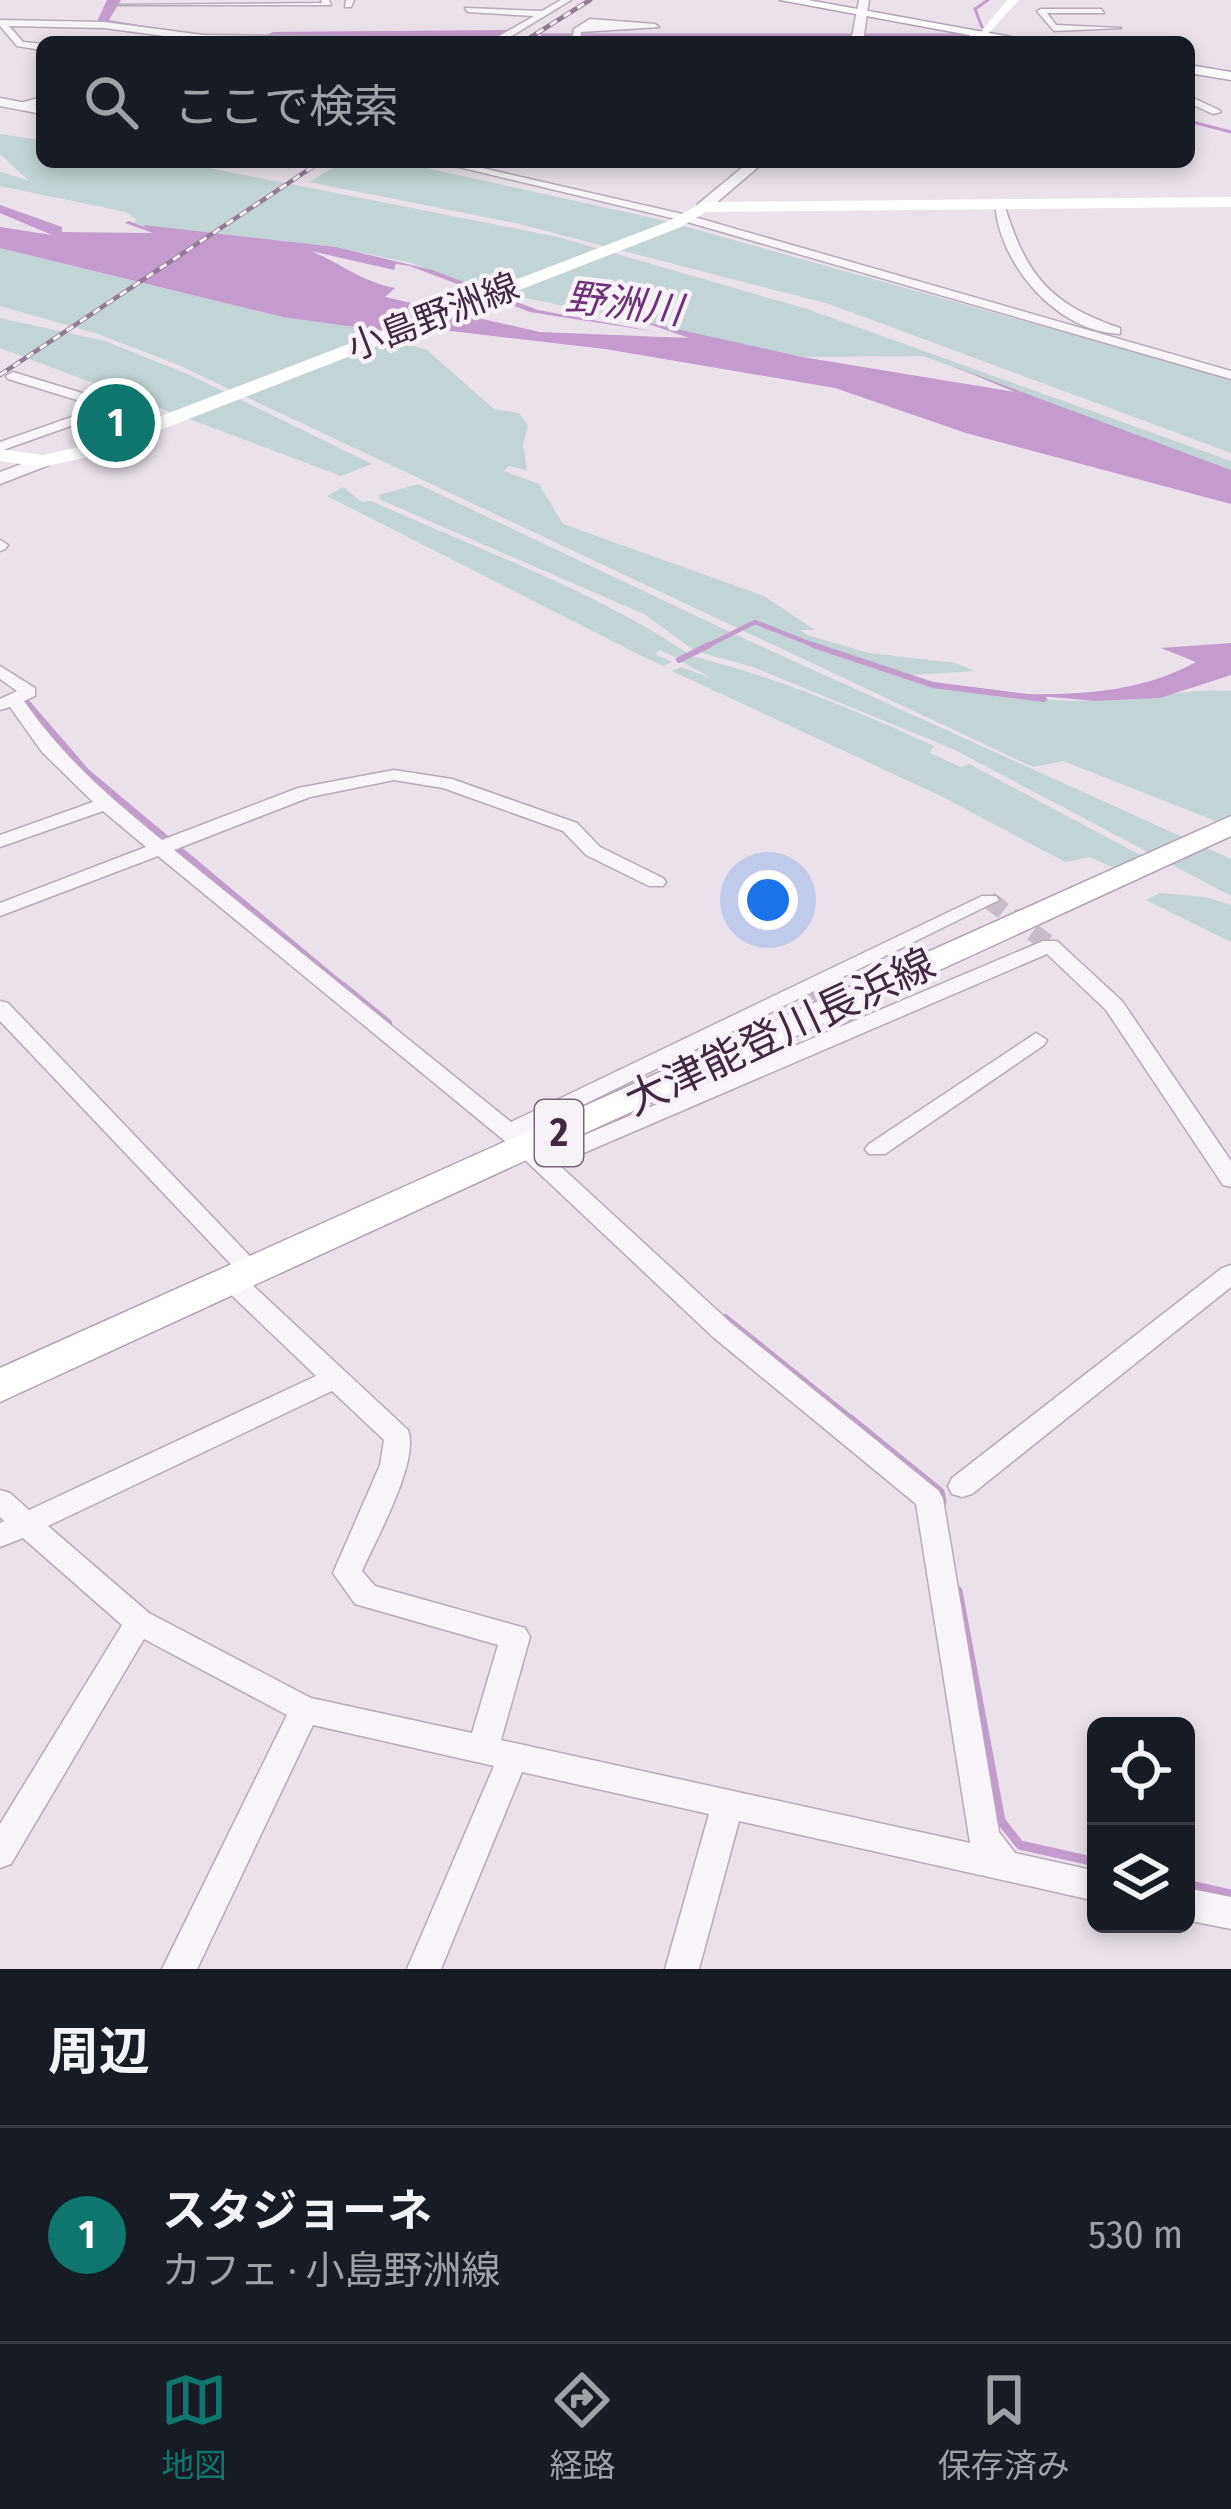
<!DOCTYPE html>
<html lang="ja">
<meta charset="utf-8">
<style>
:root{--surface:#171b24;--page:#20242c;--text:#f1f3f6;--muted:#9ea1a6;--line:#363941;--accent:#0f766e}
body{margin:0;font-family:"Fira Sans Condensed","Noto Sans JP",sans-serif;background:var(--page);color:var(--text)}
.controls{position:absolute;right:36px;bottom:36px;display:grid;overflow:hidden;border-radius:18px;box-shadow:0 6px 18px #0003}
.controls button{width:108px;height:108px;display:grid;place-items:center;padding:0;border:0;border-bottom:3px solid var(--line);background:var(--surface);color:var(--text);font:60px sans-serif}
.you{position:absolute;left:768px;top:900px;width:42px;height:42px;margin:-30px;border:9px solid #fff;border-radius:50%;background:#1a73e8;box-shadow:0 0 0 18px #1a73e833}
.badge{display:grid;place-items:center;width:78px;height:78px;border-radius:50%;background:var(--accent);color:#fff;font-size:39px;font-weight:700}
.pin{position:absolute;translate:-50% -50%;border:6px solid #fff;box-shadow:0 3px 12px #0006}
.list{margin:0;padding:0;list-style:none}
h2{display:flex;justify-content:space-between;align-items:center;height:156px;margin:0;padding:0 48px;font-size:51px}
h2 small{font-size:39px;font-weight:400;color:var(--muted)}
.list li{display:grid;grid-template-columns:78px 1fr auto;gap:36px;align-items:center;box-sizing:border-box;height:216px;padding:0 48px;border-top:3px solid var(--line)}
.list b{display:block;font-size:45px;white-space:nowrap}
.list p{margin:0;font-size:39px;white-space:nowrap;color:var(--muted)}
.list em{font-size:39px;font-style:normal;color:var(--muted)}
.icon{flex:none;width:66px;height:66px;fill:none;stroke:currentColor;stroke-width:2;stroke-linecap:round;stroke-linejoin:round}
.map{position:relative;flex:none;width:1231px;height:1969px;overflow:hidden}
.search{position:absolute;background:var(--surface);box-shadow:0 6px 18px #0003;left:36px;right:36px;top:36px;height:132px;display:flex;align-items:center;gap:30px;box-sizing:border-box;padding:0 42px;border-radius:18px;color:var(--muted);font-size:45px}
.sheet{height:372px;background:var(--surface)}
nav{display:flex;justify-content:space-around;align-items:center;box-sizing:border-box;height:168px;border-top:3px solid var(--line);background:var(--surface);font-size:33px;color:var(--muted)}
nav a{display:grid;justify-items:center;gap:6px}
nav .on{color:var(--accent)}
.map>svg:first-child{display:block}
</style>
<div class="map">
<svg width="1231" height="1969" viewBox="0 0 1231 1969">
<rect width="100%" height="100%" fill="#eae1eb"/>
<g fill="#c2d4d5">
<polygon points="0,134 42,140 42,162 179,162 558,237 807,309 1231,461 1231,470 923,356 802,357 471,286 411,263 336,247 134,226 136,219 126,212 0,186 0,172 28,180 0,154"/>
<polygon points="343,162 399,162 662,220 1231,379 1231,453 829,304 515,223 309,182"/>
<path d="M0,248L283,317L331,321L427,350L494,409L519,413L528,426L523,444L527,470L509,466L504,471L539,484L563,524L764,596L815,630H801L807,635L869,653L955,663L975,671L909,675C979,694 1048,704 1121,700C1159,698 1193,687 1231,691V827L1063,761L1033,767L176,364L98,334L0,306Z"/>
<polygon points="0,318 105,341 190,375 372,464 341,476 0,348"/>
<polygon points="418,484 730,632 695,651 644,614 381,500 379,495"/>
<path d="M343,487L362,502L371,501C482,551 591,589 689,654L678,659L660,650L655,654L672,662L663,666L644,657L327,496Z"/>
<polygon points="734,634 1231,859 1231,896 953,749 753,667 699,652"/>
<path d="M692,656C775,677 856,710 934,746L930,753L961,767L969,764L1146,858L1118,870L1090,857L1065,862L943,797L672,671L681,667L711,678L681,661Z"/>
<polygon points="1160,893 1205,897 1231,905 1231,942 1146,900"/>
</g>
<g fill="#c39bcc">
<path d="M0,205L62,227V232L153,233L125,223L129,221L146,228L143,225L336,247L432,270L538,310L657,332L530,312L410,266L396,264L394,270L311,251C340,263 362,282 395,288L385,297L540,332L689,338L640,321L802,357L1015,392L950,365L1231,470V504L966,433L835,388L605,349L400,325L384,331L283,317L0,248V227L52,235L0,213Z"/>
<path d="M1231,643V675L1160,698L1095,701L1015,694C1079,695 1139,693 1196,662L1161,648Z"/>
</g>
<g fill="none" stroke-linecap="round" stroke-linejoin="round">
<g stroke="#c39bcc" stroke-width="3">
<polyline points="982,27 975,9 988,0"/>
<polyline points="542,35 966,35"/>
<polyline points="1189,121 1231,132"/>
</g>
<polyline stroke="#c39bcc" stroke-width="4.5" points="703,648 755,622 821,648"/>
<g stroke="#c39bcc" stroke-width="6">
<polyline points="813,645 933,685 1044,699"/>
<polyline points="679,660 709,645"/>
<polyline points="24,699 87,772 347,989"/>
</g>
<g stroke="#c39bcc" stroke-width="8">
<polyline points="343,986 388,1023"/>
<polyline points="725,1318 853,1421"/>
</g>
<g stroke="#c39bcc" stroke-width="9">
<polyline points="849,1418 940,1492 942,1502"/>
<polyline points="958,1591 1001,1821 1020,1845 1096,1862"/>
<polyline points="1186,1884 1231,1894"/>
</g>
<g fill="#c39bcc" fill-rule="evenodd">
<polygon points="107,0 121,0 109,20 151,27 151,33 95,26"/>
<polygon points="506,30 511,37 273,40 266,36 273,32"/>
</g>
<g stroke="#c8bcc9" stroke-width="18" stroke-dasharray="18 9" stroke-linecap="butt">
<polyline points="989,900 1050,945"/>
<polyline points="813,986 817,989"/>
</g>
<polyline stroke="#c8bcc9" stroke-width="24" stroke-dasharray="24 12" stroke-linecap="butt" points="813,986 872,1023"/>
<g stroke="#b8aab9" stroke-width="3">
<g id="minor">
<polygon points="321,0 329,0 331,5 114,5 322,3"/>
<polygon points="346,0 354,0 351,7 345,7"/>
<polygon points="561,0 571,0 502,42 203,41 104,28 9,26 23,42 42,44 42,50 17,46 0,26 0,20 104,22 203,35 494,39 534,16 468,12 465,8 542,11"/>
<polygon points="1041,9 1101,9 1104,13 1047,13 1056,25 1121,28 1054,31 1037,11"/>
<polygon points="590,19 655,24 659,27 581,32 580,42 572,42 574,29"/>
<polygon points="638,37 709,39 713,42 635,42"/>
<polygon points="748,38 847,39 851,42 744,42"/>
<polygon points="1189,96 1219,110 1221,112 1213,114 1189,103"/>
<polygon points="42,97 42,103 18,108 13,105"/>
<polygon points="438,162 456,162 691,216 1231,371 1231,379 684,221"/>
<path d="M995,202L1004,204C1026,275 1049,304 1120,328V334C1056,332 998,263 995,202Z"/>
<polygon points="13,372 167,419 169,422 162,426 113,411 0,451 0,442 100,407 8,379 6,376"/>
<polygon points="0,540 8,545 5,549 0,551"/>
<path d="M0,666L35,688V696L24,701C63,757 109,797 162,840L298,788L394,770L452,779L577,823L600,847L663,878L666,882L663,886H649L586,855L563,831L443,788L394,780L310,797L174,850L511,1122L982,896H996L999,900L528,1132L526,1135L544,1152L1043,941H1057L1122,1001L1231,1161V1187L1223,1185L1106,1010L1047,954L558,1164L731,1323L939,1491L943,1499L999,1832L1015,1853L1096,1871V1901L739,1821L699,1969H665L709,1814L522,1772L441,1969H407L494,1766L313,1725L197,1969H162L287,1715L144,1639L11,1864L0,1868V1824L122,1625L23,1538L0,1547V1523L4,1521L0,1517V1490L10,1493L29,1510L316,1376L224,1288L221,1282L224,1276L233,1273L243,1277L0,1021V1001L8,1003L266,1273L263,1279H246L408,1430C420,1461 376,1539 362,1571L375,1586L525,1628L530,1637L501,1740L970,1843L916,1504L713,1337L506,1142L158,856L0,916V903L146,847L103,811L0,847V835L93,802L42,752L10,707L0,710V699L17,691L0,679ZM332,1391L384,1440L380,1465L333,1573L355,1604L498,1645L472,1733L311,1698L149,1613L48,1526Z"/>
<polygon points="1036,1033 1047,1040 1044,1045 885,1154 869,1154 865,1149 869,1144"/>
<polygon points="1231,1265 1231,1287 972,1494 962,1497 952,1494 948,1486 952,1478 1222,1268"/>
<polygon points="1186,1888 1231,1897 1231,1929 1186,1920"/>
</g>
</g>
<g stroke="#b8aab9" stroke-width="3">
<g id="tertiary">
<polygon points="859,0 869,0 863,42 851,42"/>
<polygon points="978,31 987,33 973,42 959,42"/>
<polygon points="0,98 42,106 42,114 0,106"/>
<polygon points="749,162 764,162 708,210 698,210 698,204"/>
<polygon points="43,456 52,461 49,465 0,484 0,472"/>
</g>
</g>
<g stroke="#b5a0b7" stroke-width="3">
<g id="primary">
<polygon points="780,0 808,0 1038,42 1007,42"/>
<polygon points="1189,65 1231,72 1231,80 1189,73"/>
<polygon points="1231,816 1231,836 0,1402 0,1368"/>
</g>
</g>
<use href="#minor" fill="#f8f4f9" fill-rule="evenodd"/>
<use href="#tertiary" fill="#f8f4f9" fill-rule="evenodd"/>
<g fill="#fff" fill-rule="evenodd">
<polygon points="1007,0 1019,0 986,36 978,36"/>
<polygon points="1231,197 1231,207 706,212 681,227 96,455 43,467 0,461 0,449 43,455 83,446 669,221 703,202"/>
</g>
<use href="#primary" fill="#fff" fill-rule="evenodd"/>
<g stroke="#937a95" stroke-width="4.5">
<g id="rail">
<polyline points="523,42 590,0"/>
<polyline points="0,375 320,162"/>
</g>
</g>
<use href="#rail" stroke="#f7f1f8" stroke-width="3" stroke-dasharray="8" stroke-linecap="butt"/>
</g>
<g text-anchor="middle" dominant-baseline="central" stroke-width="9" stroke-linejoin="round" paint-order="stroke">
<g font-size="36" fill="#422843" stroke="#f7f1f8">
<text transform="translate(433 317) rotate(-21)">小島野洲線</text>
</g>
<g font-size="39" font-style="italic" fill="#6f307a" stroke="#f7f1f8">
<text transform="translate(624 304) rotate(7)">野洲川</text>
</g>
<rect fill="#f7f1f8" stroke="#786479" stroke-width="3" x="535" y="1100" width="48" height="66" rx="9"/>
<g font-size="39" font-weight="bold" fill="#422843">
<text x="559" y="1133">2</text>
</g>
<g font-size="42" fill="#422843" stroke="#f7f1f8">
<text transform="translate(780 1032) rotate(-25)">大津能登川長浜線</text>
</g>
</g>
</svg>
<div class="controls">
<button><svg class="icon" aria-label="locate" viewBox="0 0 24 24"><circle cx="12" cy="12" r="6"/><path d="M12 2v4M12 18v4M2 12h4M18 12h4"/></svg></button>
<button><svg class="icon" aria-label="layers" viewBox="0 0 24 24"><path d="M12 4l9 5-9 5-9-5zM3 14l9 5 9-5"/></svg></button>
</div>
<div class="you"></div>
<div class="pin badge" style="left:116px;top:423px">1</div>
<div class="search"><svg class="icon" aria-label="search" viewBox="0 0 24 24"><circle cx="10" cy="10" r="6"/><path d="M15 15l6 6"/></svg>ここで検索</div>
</div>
<section class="sheet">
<h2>周辺<small></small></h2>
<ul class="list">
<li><span class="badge">1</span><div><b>スタジョーネ</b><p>カフェ · 小島野洲線</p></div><em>530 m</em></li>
</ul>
</section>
<nav>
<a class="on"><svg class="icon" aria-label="map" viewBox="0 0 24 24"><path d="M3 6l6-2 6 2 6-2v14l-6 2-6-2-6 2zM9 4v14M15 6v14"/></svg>地図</a>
<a><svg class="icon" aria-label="directions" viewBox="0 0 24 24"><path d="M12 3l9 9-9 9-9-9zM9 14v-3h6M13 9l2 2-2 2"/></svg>経路</a>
<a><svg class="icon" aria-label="saved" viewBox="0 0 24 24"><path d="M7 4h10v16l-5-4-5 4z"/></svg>保存済み</a>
</nav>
